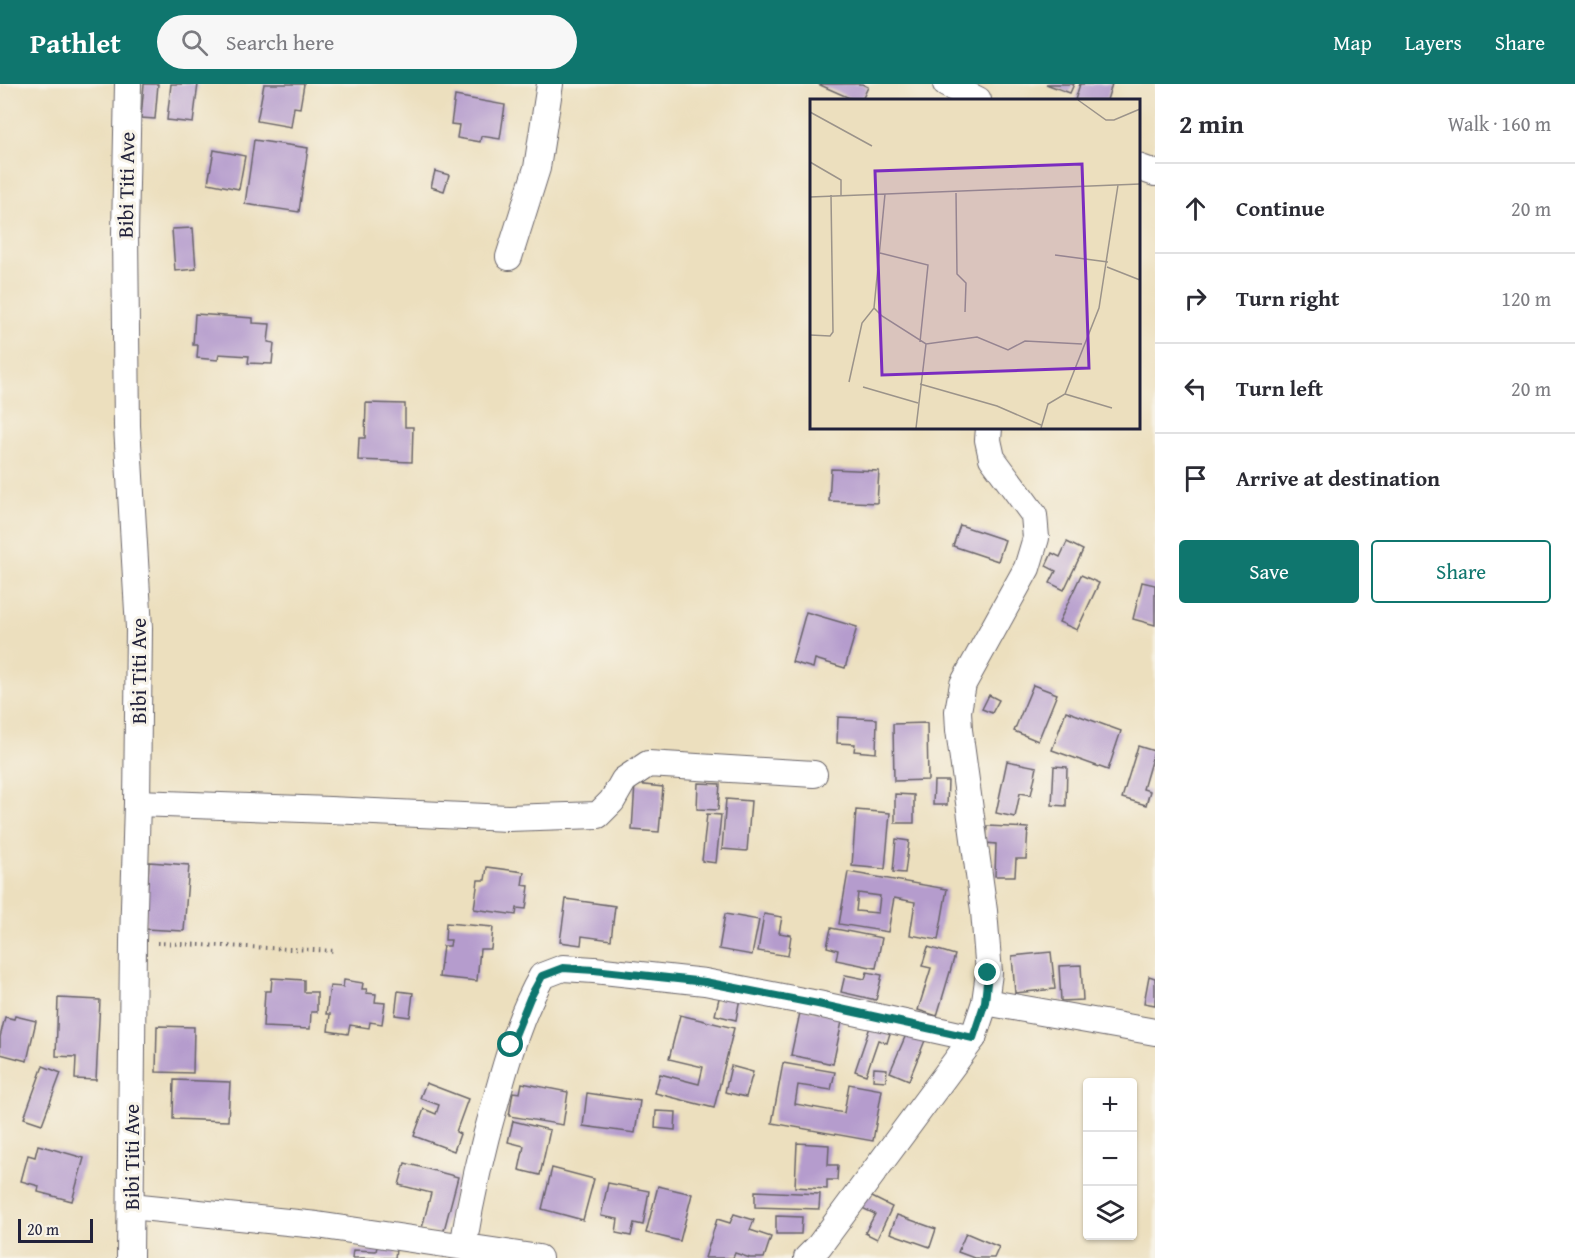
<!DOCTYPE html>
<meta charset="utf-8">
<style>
:root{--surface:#fff;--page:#f7f7f7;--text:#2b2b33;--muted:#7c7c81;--line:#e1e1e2;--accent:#0f766e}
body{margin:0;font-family:"Gentium Book Plus",serif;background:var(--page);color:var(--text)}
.controls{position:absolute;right:18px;bottom:18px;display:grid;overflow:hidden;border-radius:6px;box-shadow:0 2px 4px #0004}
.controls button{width:54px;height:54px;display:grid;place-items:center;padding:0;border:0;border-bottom:2px solid var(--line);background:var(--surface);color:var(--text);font:30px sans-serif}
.scale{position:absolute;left:18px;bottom:15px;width:75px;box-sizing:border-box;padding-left:6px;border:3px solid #22223b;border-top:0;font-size:16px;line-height:21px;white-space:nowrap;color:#22223b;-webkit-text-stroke:4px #f7f3e8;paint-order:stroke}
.stop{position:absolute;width:18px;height:18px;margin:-14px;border:4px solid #0f766e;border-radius:50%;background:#fff}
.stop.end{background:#0f766e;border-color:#fff;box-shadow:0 2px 6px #0008}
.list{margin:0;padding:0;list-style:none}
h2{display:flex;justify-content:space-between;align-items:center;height:78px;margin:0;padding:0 24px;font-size:26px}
h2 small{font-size:20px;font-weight:400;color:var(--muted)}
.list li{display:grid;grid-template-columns:39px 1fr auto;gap:18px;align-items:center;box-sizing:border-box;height:90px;padding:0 24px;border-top:2px solid var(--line)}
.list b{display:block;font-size:22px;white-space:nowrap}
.list em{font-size:20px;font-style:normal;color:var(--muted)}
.actions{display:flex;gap:12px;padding:18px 24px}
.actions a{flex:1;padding:14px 0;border:2px solid var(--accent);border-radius:6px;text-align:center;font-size:21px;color:var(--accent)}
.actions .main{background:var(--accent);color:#fff}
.icon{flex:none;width:33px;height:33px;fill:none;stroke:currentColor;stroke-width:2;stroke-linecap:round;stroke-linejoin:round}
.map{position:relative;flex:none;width:1155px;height:1174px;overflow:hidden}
header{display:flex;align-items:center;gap:36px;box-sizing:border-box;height:84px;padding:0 30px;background:var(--accent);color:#fff}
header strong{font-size:28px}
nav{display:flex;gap:33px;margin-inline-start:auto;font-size:21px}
.search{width:420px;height:54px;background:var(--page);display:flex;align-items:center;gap:15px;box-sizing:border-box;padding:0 21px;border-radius:33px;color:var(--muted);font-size:22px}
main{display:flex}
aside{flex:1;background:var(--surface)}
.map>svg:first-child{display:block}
</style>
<header>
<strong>Pathlet</strong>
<div class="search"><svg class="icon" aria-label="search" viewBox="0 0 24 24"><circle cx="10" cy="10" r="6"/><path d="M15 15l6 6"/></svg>Search here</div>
<nav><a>Map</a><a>Layers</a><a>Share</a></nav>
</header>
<main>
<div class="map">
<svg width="1155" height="1174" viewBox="0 0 1155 1174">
<rect width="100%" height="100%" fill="#f7f3e8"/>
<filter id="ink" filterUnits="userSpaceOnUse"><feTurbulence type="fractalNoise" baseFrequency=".0167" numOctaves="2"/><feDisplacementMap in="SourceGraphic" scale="12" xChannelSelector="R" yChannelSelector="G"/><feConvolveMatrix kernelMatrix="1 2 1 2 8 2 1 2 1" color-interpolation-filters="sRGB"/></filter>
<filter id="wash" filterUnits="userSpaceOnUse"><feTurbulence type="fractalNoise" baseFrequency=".008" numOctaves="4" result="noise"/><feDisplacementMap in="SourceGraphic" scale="24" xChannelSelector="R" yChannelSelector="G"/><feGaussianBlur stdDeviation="1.35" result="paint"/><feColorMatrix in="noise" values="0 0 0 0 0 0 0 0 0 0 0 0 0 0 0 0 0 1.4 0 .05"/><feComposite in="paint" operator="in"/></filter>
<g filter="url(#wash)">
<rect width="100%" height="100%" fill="#ecdfbe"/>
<g id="blocks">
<g fill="#b59ccd" fill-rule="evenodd">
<polygon points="144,0 158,0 155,35 141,34"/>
<polygon points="171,0 198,0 193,39 167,36"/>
<polygon points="264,0 304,0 300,24 294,23 291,43 257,37"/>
<polygon points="818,0 862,0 868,3 862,16 854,16"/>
<polygon points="1046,0 1074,0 1070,9"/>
<polygon points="1080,0 1112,0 1107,16 1075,16"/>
<polygon points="455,12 505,21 500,55 481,52 480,58 457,54 459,41 451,40"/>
<polygon points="254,56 308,64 299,128 245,120"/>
<polygon points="214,66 245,72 239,105 208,99"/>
<polygon points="435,87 449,91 444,107 431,103"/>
<polygon points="193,144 196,185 175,187 172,145"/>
<polygon points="195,230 253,234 253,239 270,240 268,258 274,259 272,280 248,279 249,272 219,270 218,276 197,274 198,261 193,261"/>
<polygon points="366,319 405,320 405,343 413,343 412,378 358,376 359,354 365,354"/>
<polygon points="831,385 879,387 877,419 829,417"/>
<polygon points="960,441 1005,456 998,477 953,462"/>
<polygon points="1067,458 1083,466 1064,506 1050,499 1056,487 1046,482 1052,469 1060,473"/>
<polygon points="1081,491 1099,499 1077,546 1059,538"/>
<polygon points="1142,498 1155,501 1155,541 1133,535"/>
<polygon points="806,528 857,543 845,584 815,575 813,584 792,578"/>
<polygon points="1033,601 1057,610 1038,657 1014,647"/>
<polygon points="989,611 999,616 992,629 982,625"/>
<polygon points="1066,627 1121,647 1108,686 1052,666"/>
<polygon points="838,633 877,635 876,669 854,667 855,660 837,659"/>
<polygon points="927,639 928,696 894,697 893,640"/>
<polygon points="1138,662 1154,667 1143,705 1150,707 1146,721 1122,714"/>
<polygon points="1007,677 1037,683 1031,711 1020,709 1015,733 996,729"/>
<polygon points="1054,682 1067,683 1066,722 1052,721"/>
<polygon points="934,697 948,697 947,721 933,721"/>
<polygon points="698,699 720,700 718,726 697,725"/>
<polygon points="635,700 663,703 659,748 632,746"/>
<polygon points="895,710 914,711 914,739 895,739"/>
<polygon points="726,715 751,717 747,767 722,765"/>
<polygon points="856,726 890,729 885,785 852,782"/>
<polygon points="707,730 721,731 716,779 702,777"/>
<polygon points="987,742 1028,744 1026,775 1016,775 1015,792 995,792 996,760 986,759"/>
<polygon points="896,755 909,757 905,789 893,788"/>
<polygon points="149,778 189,781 184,847 145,845"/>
<polygon points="487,783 524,788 522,801 529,802 526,825 517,824 516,831 474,825 478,796 485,796"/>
<path d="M848,788L947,805L938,856L910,851L915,818L894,814L888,848L839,840ZM858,809L880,812L878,829L856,827Z"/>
<polygon points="566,815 615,822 611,856 582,852 581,861 560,858"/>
<polygon points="725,830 759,836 752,871 719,865"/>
<polygon points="764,830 782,833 779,849 791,851 788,872 758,867"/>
<polygon points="446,839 493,843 491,865 480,865 477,897 439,893 443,862 450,862 451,856 445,856"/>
<polygon points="831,844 882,854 876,884 836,876 838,866 827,863"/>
<polygon points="928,863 955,871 937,932 918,926 931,884 922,882"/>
<polygon points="1051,868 1055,905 1015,909 1012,872"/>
<polygon points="1081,881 1083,916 1061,917 1059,882"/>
<polygon points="867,888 882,891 876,916 841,908 845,891 865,895"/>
<polygon points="1149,892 1155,894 1155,921 1144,919"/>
<polygon points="272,894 304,896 304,908 317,908 317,928 311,928 310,945 263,943 265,907 271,907"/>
<polygon points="344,896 363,899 362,905 367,905 366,909 376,910 375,918 385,919 382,940 370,938 369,944 350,941 348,950 328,947 330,930 326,930 330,902 343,903"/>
<polygon points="398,907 413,909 410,933 395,931"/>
<polygon points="720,910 740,914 736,936 715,931"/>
<polygon points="58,914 100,916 96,996 75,995 76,973 56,972"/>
<polygon points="801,924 843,933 833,980 791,971"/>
<polygon points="680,931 734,944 714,1024 655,1009 660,990 699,1000 703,983 669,975"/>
<polygon points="15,932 36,937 27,977 0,970 0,953 5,933 14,935"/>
<polygon points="871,940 891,946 887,959 878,956 866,991 855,987"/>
<polygon points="157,942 194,943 193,989 156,988"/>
<polygon points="908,946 926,954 909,996 890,988"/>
<polygon points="783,979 835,988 831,1006 798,1001 795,1020 844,1029 849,1000 882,1006 873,1057 772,1039"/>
<polygon points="43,982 61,989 42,1040 24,1034"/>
<polygon points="731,982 753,988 746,1013 725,1008"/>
<polygon points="874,984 887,985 886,997 873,996"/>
<polygon points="174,996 230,998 228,1037 173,1035"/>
<polygon points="426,999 468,1015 456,1048 460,1050 454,1067 414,1052 424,1025 436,1030 439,1021 420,1014"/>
<polygon points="522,999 568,1008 563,1041 509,1032 513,1008 520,1009"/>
<polygon points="587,1009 640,1017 635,1049 583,1042"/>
<polygon points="656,1027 676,1028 675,1046 655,1044"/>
<polygon points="513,1037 550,1046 540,1091 519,1086 524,1062 508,1058"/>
<polygon points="797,1059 829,1061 828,1081 838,1081 837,1096 827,1096 827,1105 795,1103"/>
<polygon points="38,1061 84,1074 72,1117 38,1108 39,1102 21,1097 28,1071 35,1073"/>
<polygon points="405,1079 458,1093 443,1150 422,1144 431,1109 399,1101"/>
<polygon points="552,1084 594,1095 583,1136 542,1125"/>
<polygon points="608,1099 649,1107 643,1141 634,1139 631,1152 616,1149 618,1135 601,1132"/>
<polygon points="658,1102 692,1110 680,1157 646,1149"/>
<polygon points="755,1107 820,1110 819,1125 755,1123"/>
<polygon points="866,1110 892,1123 877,1155 865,1149 875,1130 860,1123"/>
<polygon points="734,1130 754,1136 750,1146 771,1153 764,1174 750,1174 735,1169 733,1174 705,1174 717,1135 730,1139"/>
<polygon points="897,1131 936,1145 930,1163 890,1149"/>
<polygon points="776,1132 802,1133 801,1150 776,1150"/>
<polygon points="966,1149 999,1163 994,1174 974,1174 958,1168"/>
<polygon points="377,1163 396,1165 395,1174 352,1174 353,1166 376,1167"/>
</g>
</g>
</g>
<g filter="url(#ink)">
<use href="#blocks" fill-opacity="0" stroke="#696469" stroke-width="1.5"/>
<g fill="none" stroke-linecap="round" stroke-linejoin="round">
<g stroke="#696469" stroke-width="28">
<g id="street">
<polyline points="128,0 125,149 127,342 139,544 137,719 133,858 130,1174"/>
<polyline points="946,0 978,16"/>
<polyline points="1138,83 1155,89"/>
<polyline points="509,173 537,84 550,0"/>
<polyline points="137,719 330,726 508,734 598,731 612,717 624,696 648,680 814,690"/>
<polyline points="985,918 1155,948"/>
<polyline points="131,1122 317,1141 539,1174"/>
<path d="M463,1163C471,1113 482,1064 496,1016C508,972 520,931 542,892L563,884L594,886L705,898L818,920L973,954"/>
<polyline points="807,1174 819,1162 973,954 985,918 989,889 984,827 959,646 958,627 963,600 1027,484 1036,454 1034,431 992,374 988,356 989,344"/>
</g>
</g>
<polyline stroke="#696469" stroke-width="4" stroke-dasharray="1.5 4.5" stroke-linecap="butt" points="157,859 336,867"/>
<use href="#street" stroke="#fff" stroke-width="26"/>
</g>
</g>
<g fill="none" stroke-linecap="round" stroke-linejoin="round" filter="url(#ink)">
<polyline stroke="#0f766e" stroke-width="8" points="511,961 530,914 542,892 563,884 594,886 705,898 818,920 973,954 985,918 988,889"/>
</g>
<g text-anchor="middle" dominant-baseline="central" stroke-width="6" stroke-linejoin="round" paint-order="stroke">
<g font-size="21" fill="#22223b" stroke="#f7f3e8">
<text transform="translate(126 101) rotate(-89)">Bibi Titi Ave</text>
<text transform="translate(138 587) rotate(-90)">Bibi Titi Ave</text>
<text transform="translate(131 1073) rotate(-90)">Bibi Titi Ave</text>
</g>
</g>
<g transform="translate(810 15)">
<rect width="330" height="330" fill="#ecdfbe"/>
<path fill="none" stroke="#9b938a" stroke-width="1.5" d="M268,1L296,21H304L330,10M0,13L62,47M0,63L31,81V96M146,94L147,175L156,184L155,213M75,95L64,209L72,217L116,245L167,238L198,251L215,242L272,245M0,98L330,85M70,154L118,166L110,243M245,156L298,163M297,168L330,181M0,236L20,237L23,233L21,96M39,283L52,224L64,209M110,285L187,307L231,326M53,288L108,304M255,295L302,309M106,329L116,245M231,329L238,305L255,295L289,209L308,86"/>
<path fill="#7b2cbf" fill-opacity="0.15" stroke="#7b2cbf" stroke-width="3" d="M272,65L279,269L72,276L65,72Z"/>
<rect width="330" height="330" fill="none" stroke="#22223b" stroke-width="3"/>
</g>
</svg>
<div class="controls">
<button>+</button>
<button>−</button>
<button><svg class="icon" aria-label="layers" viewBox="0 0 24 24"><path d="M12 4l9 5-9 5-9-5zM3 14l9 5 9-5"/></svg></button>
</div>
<div class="scale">20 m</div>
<div class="stop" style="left:511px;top:961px"></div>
<div class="stop end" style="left:988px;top:889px"></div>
</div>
<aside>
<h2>2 min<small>Walk · 160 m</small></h2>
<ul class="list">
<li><svg class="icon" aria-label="ahead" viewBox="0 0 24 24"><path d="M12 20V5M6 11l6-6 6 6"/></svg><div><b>Continue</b></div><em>20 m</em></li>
<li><svg class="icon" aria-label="right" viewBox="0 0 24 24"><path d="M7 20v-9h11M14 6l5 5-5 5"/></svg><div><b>Turn right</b></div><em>120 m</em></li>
<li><svg class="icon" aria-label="left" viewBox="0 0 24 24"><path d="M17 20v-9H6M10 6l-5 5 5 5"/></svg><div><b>Turn left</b></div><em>20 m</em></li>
<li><svg class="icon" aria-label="arrive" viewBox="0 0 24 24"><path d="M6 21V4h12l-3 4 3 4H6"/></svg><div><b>Arrive at destination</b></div></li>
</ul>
<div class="actions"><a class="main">Save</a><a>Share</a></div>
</aside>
</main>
